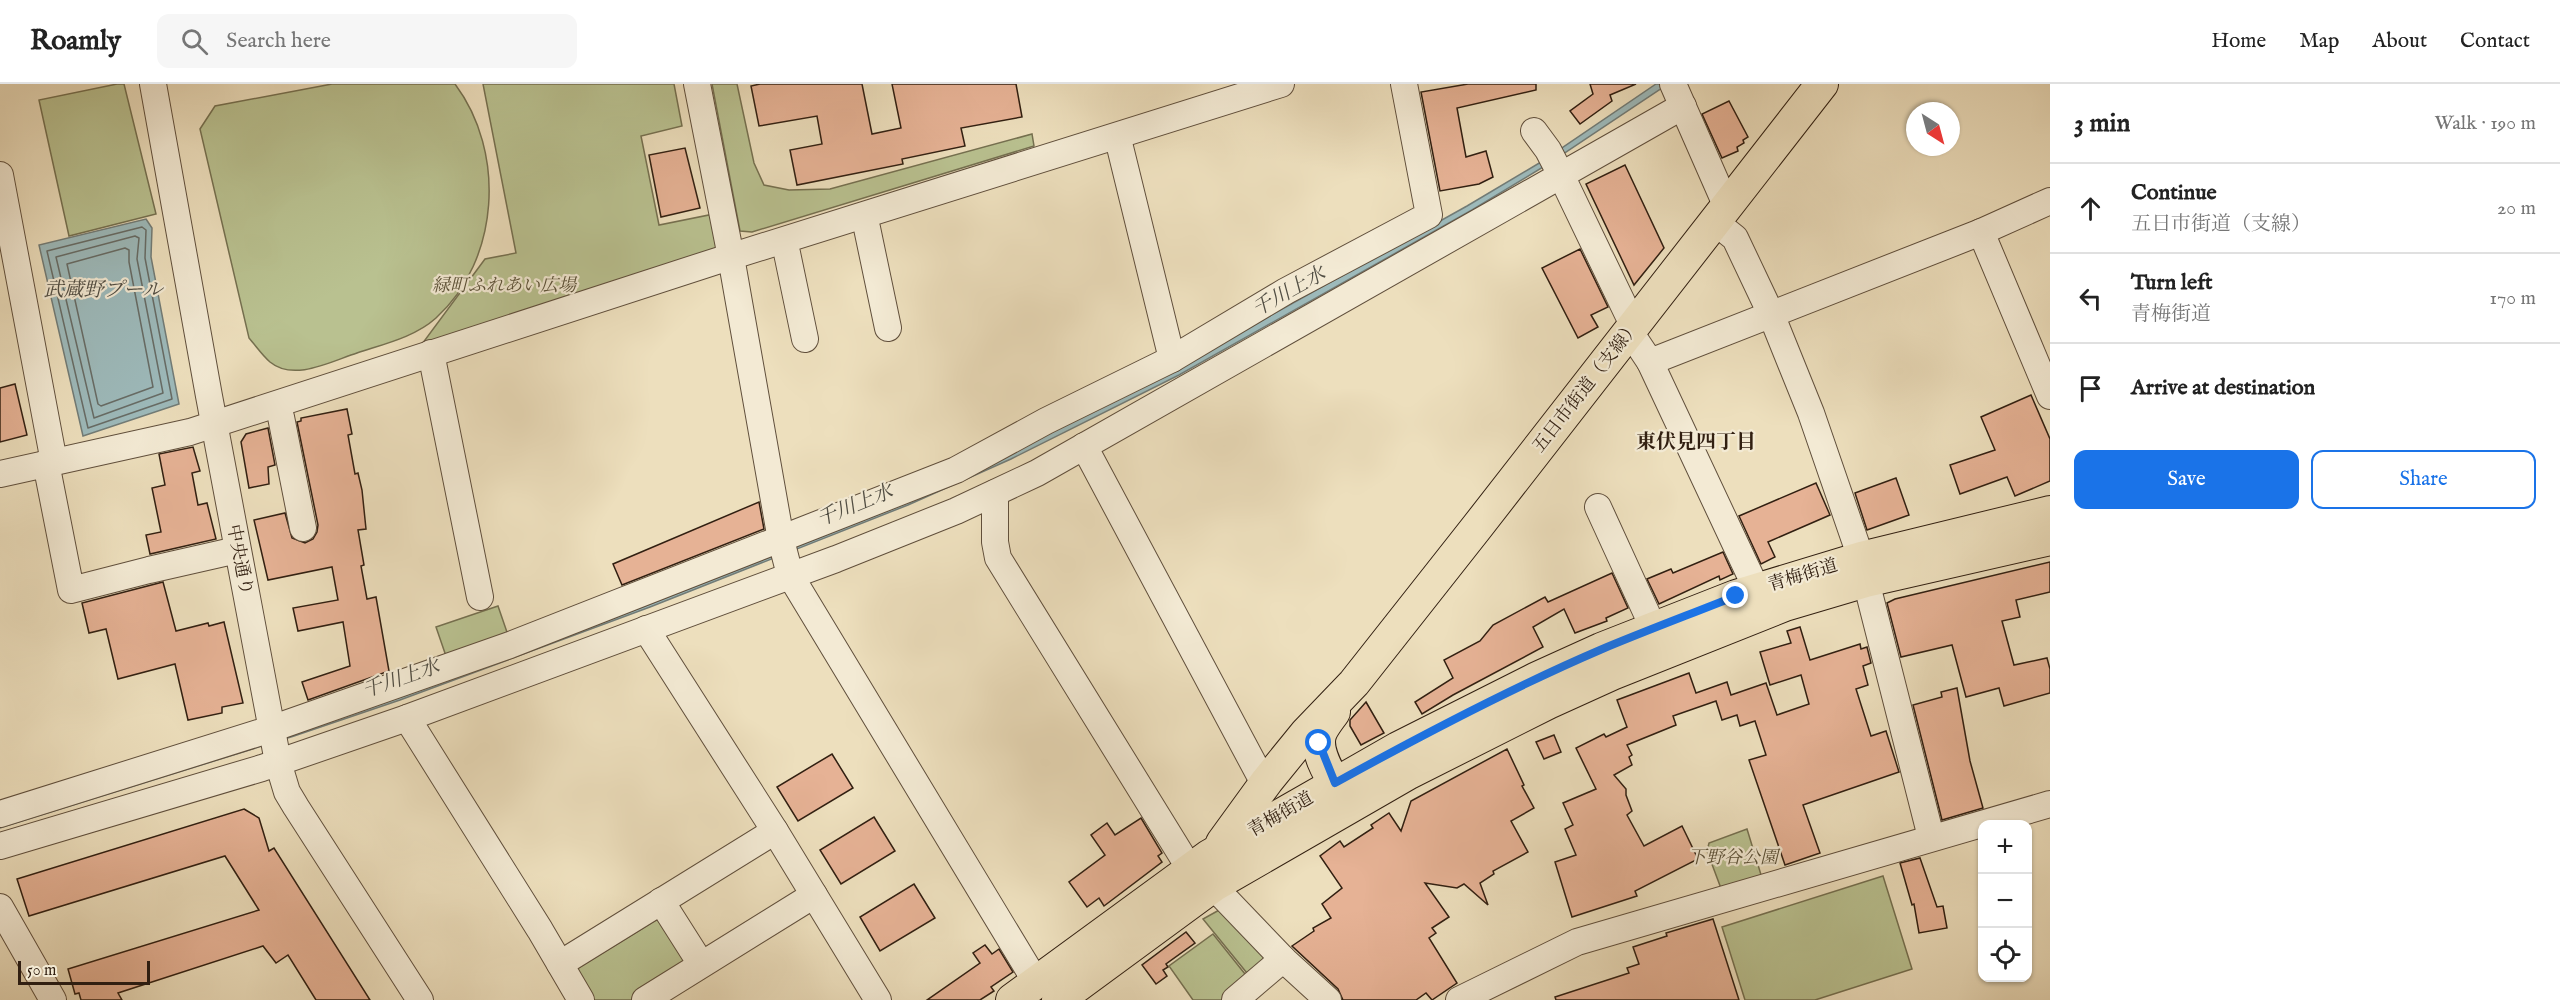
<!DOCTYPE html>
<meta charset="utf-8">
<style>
:root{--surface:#fff;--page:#f6f6f6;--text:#222;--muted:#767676;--line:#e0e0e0;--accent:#1a73e8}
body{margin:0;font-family:"IM FELL English","Noto Serif JP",serif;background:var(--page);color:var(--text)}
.controls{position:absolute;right:18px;bottom:18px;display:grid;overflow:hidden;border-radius:12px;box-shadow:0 2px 4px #0004}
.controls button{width:54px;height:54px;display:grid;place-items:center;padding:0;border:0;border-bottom:2px solid var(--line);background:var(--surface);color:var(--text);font:30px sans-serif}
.compass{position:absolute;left:1906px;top:18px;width:54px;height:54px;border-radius:50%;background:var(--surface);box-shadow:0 2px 4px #0004;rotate:144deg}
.scale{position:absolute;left:18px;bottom:15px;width:132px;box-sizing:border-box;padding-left:6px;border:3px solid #311f11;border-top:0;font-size:16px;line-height:21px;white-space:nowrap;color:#311f11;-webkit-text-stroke:4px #f3ead4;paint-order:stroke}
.stop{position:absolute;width:18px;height:18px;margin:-14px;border:4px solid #1a73e8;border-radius:50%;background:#fff}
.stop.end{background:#1a73e8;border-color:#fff;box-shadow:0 2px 6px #0008}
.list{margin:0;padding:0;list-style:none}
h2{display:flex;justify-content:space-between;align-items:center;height:78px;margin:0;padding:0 24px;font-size:26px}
h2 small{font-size:20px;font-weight:400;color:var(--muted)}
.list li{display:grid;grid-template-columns:39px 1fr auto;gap:18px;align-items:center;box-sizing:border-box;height:90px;padding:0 24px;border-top:2px solid var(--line)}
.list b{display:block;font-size:22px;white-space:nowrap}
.list p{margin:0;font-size:20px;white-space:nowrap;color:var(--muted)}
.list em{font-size:20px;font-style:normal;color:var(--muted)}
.actions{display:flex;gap:12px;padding:18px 24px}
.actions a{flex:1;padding:14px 0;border:2px solid var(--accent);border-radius:12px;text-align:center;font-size:21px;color:var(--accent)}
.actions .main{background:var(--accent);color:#fff}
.icon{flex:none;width:33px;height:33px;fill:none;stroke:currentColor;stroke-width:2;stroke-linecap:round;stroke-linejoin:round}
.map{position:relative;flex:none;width:2050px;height:916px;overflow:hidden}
header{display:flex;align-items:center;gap:36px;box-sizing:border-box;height:84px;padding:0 30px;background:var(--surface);border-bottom:2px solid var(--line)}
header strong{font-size:28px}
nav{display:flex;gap:33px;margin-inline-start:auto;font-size:21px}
.search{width:420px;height:54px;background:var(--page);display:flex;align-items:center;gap:15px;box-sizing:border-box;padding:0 21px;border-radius:12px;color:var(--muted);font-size:22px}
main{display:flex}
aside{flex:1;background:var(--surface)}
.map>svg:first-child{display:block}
</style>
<header>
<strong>Roamly</strong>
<div class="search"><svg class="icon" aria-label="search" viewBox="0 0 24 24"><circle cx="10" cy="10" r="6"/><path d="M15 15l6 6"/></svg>Search here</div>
<nav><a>Home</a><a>Map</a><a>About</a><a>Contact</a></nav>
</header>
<main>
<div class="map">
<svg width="2050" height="916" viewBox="0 0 2050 916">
<rect width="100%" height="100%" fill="#eddfbd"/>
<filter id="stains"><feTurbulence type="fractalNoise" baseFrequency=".00333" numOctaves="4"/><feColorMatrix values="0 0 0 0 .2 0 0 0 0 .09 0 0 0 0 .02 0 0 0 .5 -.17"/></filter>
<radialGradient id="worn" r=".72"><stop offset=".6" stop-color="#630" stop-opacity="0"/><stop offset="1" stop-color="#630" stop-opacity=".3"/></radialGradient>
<g fill="#b9c190" stroke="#757050" stroke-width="1.5">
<polygon points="117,0 124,0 156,130 69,152 39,16"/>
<path d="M332,0H455C506,68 500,176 436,234C415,253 384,260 357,269C332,277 294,298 270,278C262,271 256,262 249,254L200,45L215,22Z"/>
<polygon points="483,0 674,0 682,42 641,52 659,141 714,130 723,167 422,260 485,175 516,169"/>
<polygon points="712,0 737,0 754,79 764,101 789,106 830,105 1032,50 1034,62 752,148 740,147"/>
<polygon points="498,522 509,554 447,575 436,543"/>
<polygon points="1747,745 1762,794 1722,807 1707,767 1709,759"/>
<polygon points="1883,792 1912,885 1815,916 1745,916 1722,843"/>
<polygon points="1221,825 1270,874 1251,894 1203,835"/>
<polygon points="656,836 666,838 689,874 635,916 590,916 576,885"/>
<polygon points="1213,850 1249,895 1225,916 1193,916 1169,882"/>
</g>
<g fill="#9dbabb" stroke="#727c77" stroke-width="1.5">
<polygon points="1656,0 1668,0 1548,80 1472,126 1179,291 1011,375 908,421 650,523 400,616 294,652 0,744 0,737 253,658 1171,287 1467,122 1541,78"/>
<polygon points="146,135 152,144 151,173 179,320 83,352 39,161"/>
</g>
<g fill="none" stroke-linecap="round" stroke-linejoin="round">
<g stroke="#676c66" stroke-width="1.5">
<polygon points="142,143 146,146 145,174 172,315 88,344 47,167"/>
<polygon points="135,152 139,154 137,175 163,309 94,334 56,173"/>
<polygon points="125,164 129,166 129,178 153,303 101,322 98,320 67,180"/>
</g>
</g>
<g fill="#e6b295" stroke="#311f11" stroke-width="1.5">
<polygon points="760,0 862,0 872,50 901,44 892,0 1016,0 1022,33 961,44 965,62 902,75 903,80 797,101 790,66 822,60 817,32 759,42 751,2"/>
<polygon points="1468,0 1536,0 1536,6 1457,24 1466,73 1486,67 1493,93 1479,100 1440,107 1421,8"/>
<polygon points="1590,0 1636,0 1610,11 1612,17 1580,40 1570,27 1593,10"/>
<polygon points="1729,17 1748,53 1743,56 1744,59 1737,63 1738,67 1722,74 1702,30"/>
<polygon points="685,64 700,124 661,133 649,71"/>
<polygon points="1625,81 1664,164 1634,201 1586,100"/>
<polygon points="1580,165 1608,223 1591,231 1598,243 1578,254 1542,184"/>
<polygon points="15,300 27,351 0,358 0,304"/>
<polygon points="2031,311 2050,355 2050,397 2015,412 2007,393 1960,410 1950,381 1995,366 1981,333"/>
<polygon points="347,325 352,350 348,351 355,390 358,389 362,406 366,445 358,446 364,481 361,482 367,515 376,513 389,587 308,616 302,598 350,582 343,538 298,547 293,524 338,516 332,483 268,496 254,436 285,429 292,454 305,459 313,455 317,448 318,441 297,338 301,337 301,334"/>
<polygon points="268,344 275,381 268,383 269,400 249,404 241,358 246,350"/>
<polygon points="193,363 200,387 192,389 198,421 207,419 216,455 150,470 146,451 161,448 152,404 165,401 159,370"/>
<polygon points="1896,394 1909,431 1867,446 1855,409"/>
<polygon points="1816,399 1830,431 1768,458 1775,473 1761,480 1739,432"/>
<polygon points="759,418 764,445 622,501 613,480"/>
<polygon points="1723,468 1733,490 1720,496 1719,492 1659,520 1647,495 1671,485 1673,489"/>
<polygon points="2050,478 2050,508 2016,516 2020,533 2002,537 2014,581 2047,574 2050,585 2050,609 2004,622 1999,604 1966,613 1952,561 1901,573 1887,519 1895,515"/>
<polygon points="1612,489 1628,524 1606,534 1607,537 1575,549 1564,525 1533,543 1543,563 1453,611 1422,630 1415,618 1453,594 1444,576 1480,557 1493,541 1545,513 1548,518"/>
<polygon points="163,498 176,547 208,539 209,542 224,538 243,619 222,623 222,629 188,636 175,580 118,595 106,545 89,549 82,519"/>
<polygon points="1800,543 1810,576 1860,560 1861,565 1867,563 1871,579 1863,582 1868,601 1856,605 1871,652 1886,647 1899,688 1803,721 1820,769 1785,781 1749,676 1766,671 1755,637 1740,642 1737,631 1722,636 1716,617 1673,632 1676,641 1627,661 1632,671 1629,673 1632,681 1614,691 1626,705 1626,711 1632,727 1627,731 1644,762 1682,742 1698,775 1635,807 1637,812 1572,833 1555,778 1576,771 1565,745 1573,741 1563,719 1596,705 1576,664 1604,650 1606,653 1627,643 1617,616 1689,589 1696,609 1727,598 1731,611 1766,599 1777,631 1809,620 1801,591 1770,601 1760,568 1791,559 1787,547"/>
<polygon points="1957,604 1970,677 1983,724 1942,736 1913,621 1942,613 1941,608"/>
<polygon points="1366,618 1384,649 1361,661 1350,642 1350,636"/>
<polygon points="1554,651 1561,668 1544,675 1536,658"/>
<polygon points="1507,665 1524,701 1522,702 1534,724 1511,737 1528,768 1493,787 1494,790 1480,799 1488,821 1464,800 1457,804 1425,799 1449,833 1432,844 1436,849 1429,854 1457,899 1432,916 1426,909 1416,916 1343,916 1338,905 1292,862 1314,847 1313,844 1331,834 1322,820 1342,804 1320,772 1340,757 1344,763 1373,744 1371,741 1389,729 1401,747 1411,717"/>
<polygon points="832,670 853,704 798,737 777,703"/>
<polygon points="244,725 259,734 269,767 274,764 370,916 316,916 288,871 276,879 263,862 118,909 122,916 81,916 79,909 75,910 68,885 259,826 225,772 29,832 17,795"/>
<polygon points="874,733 895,767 841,800 820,766"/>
<polygon points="1141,734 1162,769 1158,772 1162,778 1104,822 1099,814 1087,823 1069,798 1105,771 1091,751 1107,739 1115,751"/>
<polygon points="1920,774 1937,823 1943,822 1947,844 1919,849 1914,820 1912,821 1900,779"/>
<polygon points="914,800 935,834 880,867 860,833"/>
<polygon points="1713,835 1739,916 1556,916 1555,913 1629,889 1627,884 1639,880 1633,863 1667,852 1666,849"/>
<polygon points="1186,848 1195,859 1166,880 1168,883 1163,886 1167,892 1156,900 1142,881"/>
<polygon points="985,861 992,870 999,865 1013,888 991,903 994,907 980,916 927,916 980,879 973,869"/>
</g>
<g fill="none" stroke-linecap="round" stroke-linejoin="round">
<g stroke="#604f3c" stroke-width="28">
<g id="minor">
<polyline points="153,0 209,312 278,678 287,708 296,723 420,916"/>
<polyline points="697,0 731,173 781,456 790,491 1036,898"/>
<polyline points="1673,0 1727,123"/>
<polyline points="1534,47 1548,66 1561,91 1634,243"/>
<polyline points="1120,63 1172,275"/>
<polyline points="0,91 54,378"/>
<polyline points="1715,138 1735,154 1771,230 1811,329 1861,474"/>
<polyline points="867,144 888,244"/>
<polyline points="1981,148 2050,312"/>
<polyline points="787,169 805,255"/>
<polyline points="1630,248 1650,278 1981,148 2050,117"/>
<polyline points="431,269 480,513"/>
<polyline points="1650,278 1757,506"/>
<polyline points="281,333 303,444"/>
<polyline points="1084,362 1259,690 1267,697"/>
<polyline points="46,379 71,506 149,486 237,466"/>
<polyline points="0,390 190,348 720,176 1281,0"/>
<polyline points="995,409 995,458 998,474 1190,785"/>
<polyline points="1598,423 1647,530"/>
<polyline points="1866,497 1931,753"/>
<polyline points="646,545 775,747 878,916"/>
<polyline points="407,634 540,846 581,916"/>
<polyline points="0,730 271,645 510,561 956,386 1046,337 1172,275 1286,207 1429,131 1404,0"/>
<polyline points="0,762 262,684 407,634 836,475 956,427 1037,389 1683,22"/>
<polyline points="1213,802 1283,875 1328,916"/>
<polyline points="661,817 701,880"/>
<polyline points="0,823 53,916"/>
<polyline points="560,880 775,747"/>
<polyline points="645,916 814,811"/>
<polyline points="1235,916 1283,875"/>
<polyline points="1459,916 1577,858 2050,720"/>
</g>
</g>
<g stroke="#311f11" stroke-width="34">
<g id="major">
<path d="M1334,628C1330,634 1324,641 1321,648C1312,669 1336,700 1346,718"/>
<polyline points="1222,759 1267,697 1306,649 1354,599 1477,443 1822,0"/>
<polyline points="1012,916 1209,772 1398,664 1537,594 1601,565 1736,512 1861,474 2050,428"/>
<polyline points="1058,916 1213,802 1409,689 1548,619 1612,590 1785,521 1866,497 2050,455"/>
</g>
</g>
<use href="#minor" stroke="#f3ead4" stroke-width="26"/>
<use href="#major" stroke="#eddfbd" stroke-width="32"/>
</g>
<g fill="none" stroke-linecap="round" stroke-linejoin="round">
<path stroke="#1a73e8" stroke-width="8" d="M1319,659L1335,699C1422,651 1509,605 1600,566C1645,547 1691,530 1736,512"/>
</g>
<g text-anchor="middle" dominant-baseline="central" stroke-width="4.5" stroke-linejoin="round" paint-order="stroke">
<g font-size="18" font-style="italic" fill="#5a5037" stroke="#f3ead4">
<text x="504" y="202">緑町ふれあい広場</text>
<text x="1733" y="774">下野谷公園</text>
</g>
<g font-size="18" fill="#311f11" stroke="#f3ead4">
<text transform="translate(1587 303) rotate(-52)">五日市街道（支線）</text>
<text transform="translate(239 476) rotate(79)">中央通り</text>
<text transform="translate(1803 492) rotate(-17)">青梅街道</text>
<text transform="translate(1281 731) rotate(-30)">青梅街道</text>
</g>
<g font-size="20" font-style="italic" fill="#514e44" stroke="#f3ead4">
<text x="103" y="206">武蔵野プール</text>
<text transform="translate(1289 208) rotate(-29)">千川上水</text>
<text transform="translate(855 422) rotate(-22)">千川上水</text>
<text transform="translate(401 595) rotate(-19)">千川上水</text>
</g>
<g font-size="20" font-weight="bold" fill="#311f11" stroke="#f3ead4">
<text x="1696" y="358">東伏見四丁目</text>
</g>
</g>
<rect width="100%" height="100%" filter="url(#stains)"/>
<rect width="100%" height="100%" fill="url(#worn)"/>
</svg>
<div class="controls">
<button>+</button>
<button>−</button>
<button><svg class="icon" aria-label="locate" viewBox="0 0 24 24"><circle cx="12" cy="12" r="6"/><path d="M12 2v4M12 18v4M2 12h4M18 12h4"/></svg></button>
</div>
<svg class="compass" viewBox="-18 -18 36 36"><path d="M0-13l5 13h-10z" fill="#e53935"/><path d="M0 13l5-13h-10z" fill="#767676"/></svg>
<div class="scale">50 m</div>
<div class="stop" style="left:1319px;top:659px"></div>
<div class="stop end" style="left:1736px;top:512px"></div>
</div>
<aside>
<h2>3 min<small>Walk · 190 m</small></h2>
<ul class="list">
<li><svg class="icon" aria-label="ahead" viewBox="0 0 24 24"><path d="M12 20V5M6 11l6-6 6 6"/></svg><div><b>Continue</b><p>五日市街道（支線）</p></div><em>20 m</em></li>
<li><svg class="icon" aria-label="left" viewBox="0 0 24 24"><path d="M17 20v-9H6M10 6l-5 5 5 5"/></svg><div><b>Turn left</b><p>青梅街道</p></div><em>170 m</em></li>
<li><svg class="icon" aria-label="arrive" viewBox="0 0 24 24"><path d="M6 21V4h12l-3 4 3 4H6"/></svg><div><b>Arrive at destination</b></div></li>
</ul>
<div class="actions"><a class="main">Save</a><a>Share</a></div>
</aside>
</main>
